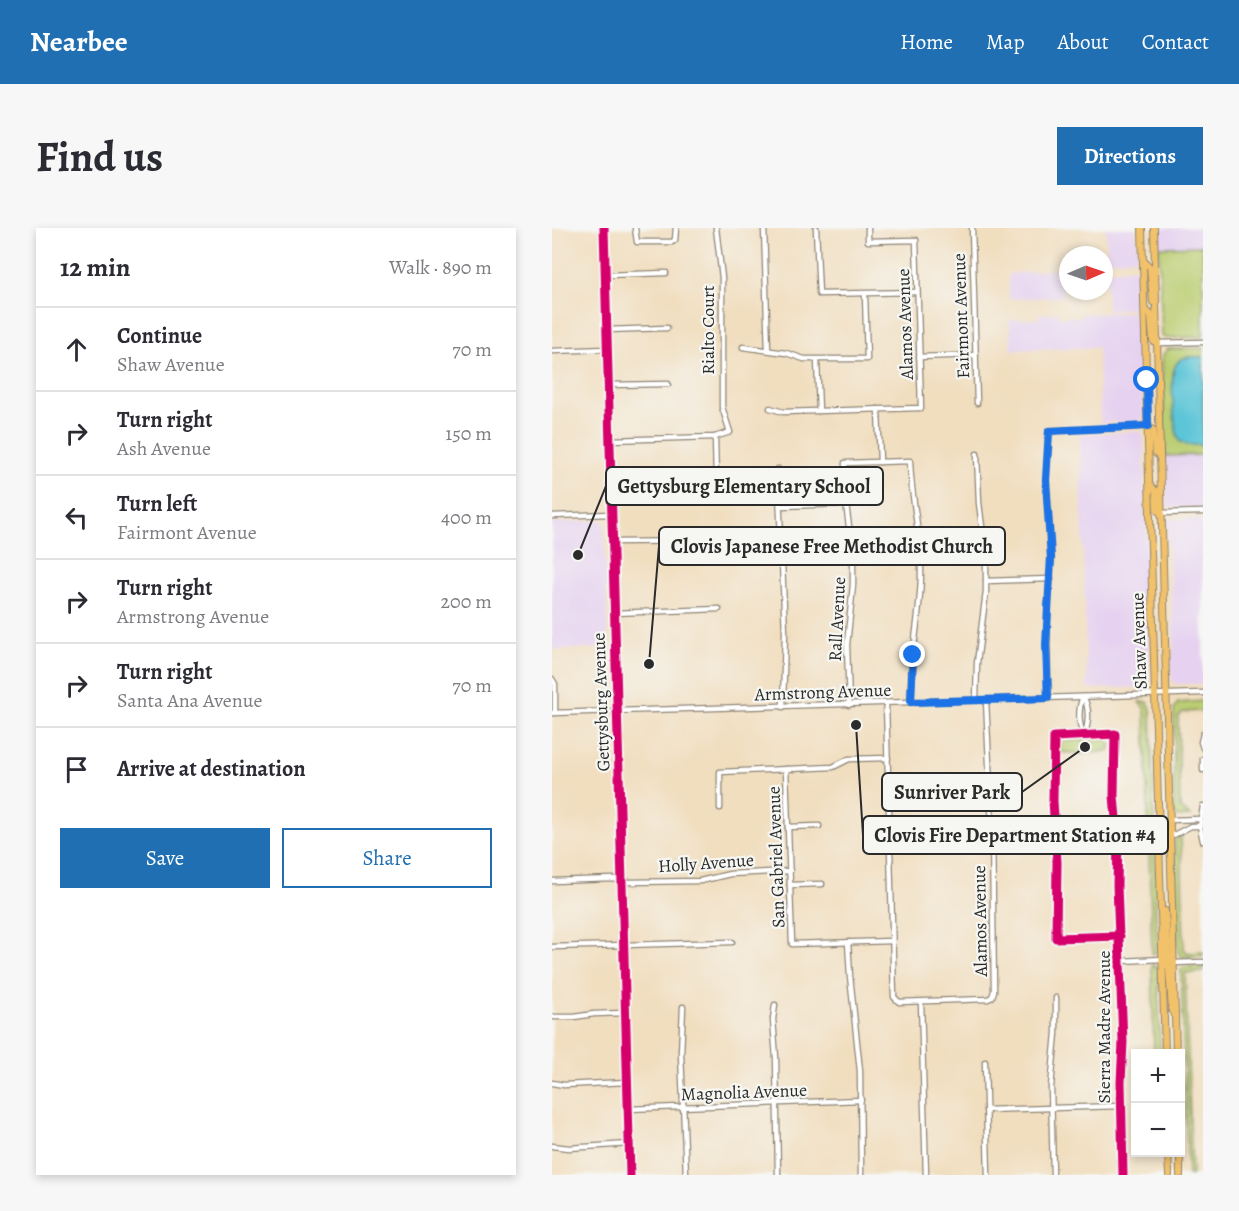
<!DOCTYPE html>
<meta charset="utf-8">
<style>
:root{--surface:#fff;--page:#f7f7f7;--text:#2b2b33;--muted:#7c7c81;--line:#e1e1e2;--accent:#1f6fb2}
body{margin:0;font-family:Alegreya,serif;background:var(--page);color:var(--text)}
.controls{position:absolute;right:18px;bottom:18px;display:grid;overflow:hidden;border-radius:0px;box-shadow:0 3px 9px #0003}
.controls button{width:54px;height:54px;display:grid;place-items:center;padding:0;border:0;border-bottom:2px solid var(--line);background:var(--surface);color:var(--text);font:30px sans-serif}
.compass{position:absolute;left:507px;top:18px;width:54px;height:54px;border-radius:50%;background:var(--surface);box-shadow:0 3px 9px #0003;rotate:88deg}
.stop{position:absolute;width:18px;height:18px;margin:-14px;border:4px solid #1a73e8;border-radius:50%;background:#fff}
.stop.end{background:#1a73e8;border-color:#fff;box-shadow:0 2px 6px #0008}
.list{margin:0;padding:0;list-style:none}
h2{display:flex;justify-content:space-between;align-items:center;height:78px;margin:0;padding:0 24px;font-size:26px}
h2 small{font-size:20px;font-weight:400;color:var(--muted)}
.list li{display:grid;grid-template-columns:39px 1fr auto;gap:18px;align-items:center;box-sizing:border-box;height:84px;padding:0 24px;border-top:2px solid var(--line)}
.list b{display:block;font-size:22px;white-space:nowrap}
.list p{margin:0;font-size:20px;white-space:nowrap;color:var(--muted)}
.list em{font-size:20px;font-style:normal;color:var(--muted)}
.actions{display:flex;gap:12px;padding:18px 24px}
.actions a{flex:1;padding:14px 0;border:2px solid var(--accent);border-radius:0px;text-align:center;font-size:21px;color:var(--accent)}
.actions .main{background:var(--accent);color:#fff}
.icon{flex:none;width:33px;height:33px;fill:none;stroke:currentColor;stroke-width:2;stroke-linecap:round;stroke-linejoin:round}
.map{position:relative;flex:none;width:651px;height:947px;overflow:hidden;border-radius:0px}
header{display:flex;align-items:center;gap:36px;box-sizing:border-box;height:84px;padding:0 30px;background:var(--accent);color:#fff}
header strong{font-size:28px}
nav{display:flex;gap:33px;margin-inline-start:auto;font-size:21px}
.intro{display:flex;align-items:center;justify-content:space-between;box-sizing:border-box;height:144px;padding:0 36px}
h1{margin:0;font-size:42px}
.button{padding:15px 27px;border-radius:0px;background:var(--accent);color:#fff;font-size:21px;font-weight:700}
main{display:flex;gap:36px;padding:0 36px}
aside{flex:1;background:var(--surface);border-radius:0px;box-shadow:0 3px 9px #0003}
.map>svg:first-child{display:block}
</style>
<header>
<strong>Nearbee</strong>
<nav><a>Home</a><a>Map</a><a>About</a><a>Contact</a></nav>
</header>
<div class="intro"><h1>Find us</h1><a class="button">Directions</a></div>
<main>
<aside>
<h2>12 min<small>Walk · 890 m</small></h2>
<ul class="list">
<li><svg class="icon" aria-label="ahead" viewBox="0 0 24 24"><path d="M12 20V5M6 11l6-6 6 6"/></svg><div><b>Continue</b><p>Shaw Avenue</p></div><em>70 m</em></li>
<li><svg class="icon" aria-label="right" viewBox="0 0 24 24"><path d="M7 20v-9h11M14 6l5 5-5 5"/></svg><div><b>Turn right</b><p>Ash Avenue</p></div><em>150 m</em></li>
<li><svg class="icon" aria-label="left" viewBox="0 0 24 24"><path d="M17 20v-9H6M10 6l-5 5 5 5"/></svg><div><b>Turn left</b><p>Fairmont Avenue</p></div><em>400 m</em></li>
<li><svg class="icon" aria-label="right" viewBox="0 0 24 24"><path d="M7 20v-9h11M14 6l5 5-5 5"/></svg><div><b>Turn right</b><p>Armstrong Avenue</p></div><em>200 m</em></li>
<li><svg class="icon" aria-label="right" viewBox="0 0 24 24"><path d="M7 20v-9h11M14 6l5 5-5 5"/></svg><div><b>Turn right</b><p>Santa Ana Avenue</p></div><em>70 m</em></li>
<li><svg class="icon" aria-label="arrive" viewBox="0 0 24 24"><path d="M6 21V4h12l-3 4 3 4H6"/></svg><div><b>Arrive at destination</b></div></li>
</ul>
<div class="actions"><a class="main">Save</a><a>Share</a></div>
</aside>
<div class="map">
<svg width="651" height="947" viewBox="0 0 651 947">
<rect width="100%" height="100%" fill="#f6f6f2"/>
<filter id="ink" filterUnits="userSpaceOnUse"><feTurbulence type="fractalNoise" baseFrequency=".0167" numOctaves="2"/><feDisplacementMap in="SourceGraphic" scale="12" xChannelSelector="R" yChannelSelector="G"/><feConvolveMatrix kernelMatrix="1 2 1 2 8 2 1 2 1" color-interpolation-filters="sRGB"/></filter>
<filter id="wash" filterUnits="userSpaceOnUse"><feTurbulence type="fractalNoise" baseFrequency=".008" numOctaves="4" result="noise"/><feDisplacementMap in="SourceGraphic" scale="24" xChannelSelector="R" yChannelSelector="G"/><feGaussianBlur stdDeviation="1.35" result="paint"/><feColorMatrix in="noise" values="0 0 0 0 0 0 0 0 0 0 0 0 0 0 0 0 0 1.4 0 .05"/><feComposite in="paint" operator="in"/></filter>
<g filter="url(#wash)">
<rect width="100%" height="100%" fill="#f1debf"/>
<g fill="#e6d2f0">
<polygon points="554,0 584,0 586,27 584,30 555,33"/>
<polygon points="607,0 651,0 651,18 607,19"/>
<polygon points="585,40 587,43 588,76 586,80 555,82 554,42"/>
<polygon points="509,41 510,69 457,71 457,46"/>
<polygon points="586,84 588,89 590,147 588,151 588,158 590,161 591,190 587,194 548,195 546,119 459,122 458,92 487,91 487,86 507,85 507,89 529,89 529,86"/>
<polygon points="588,203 591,206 593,251 591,254 593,264 597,399 595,402 595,408 597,411 598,455 594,459 535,461 528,206"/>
<polygon points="651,227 651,279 618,280 615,277 614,228"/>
<polygon points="618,291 644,291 651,294 651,456 624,456 620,453 619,433 622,417 615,294"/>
<polygon points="49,292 52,295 56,420 0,422 0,295"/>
</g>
<g fill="#bbce72" stroke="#737c4e" stroke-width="1.5">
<polygon points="651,18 651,109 613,110 610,108 607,19"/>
<polygon points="651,120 651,227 613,228 610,128 616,121"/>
<polygon points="651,473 651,483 631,484 626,489 628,580 638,588 626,589 622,586 622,480 626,475"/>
<polygon points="587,474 596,474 599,482 605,723 600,727 593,481"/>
<polygon points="556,511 558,514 558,522 535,526 507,524 507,515 509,513"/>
<polygon points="629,606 632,721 636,725 651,724 651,728 630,729 626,724 623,613"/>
<polygon points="600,736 606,740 608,825 602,825"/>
<polygon points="651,738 651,744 633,745 640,947 636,947 629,742 632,739"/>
</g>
<path fill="#5cc5d7" stroke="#447881" stroke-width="1.5" d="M651,129V217H635L627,213C622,199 616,146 625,135C630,127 643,129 651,129Z"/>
</g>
<g filter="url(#ink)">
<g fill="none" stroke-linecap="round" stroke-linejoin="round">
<g stroke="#8e8475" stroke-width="7">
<g id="minor">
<polyline points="52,0 78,947"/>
<polyline points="83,0 85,14 120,14 123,12 124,0"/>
<polyline points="212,0 216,122"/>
<polyline points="264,0 267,66 365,64"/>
<polyline points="420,0 425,175"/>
<polyline points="53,47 114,45"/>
<polyline points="54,102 115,100"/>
<polyline points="606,115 651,114"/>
<polyline points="191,119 234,125 252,131 315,131 313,66"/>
<polyline points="0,123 55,121"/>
<polyline points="367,129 424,127"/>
<polyline points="265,132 267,183"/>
<polyline points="56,157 116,156"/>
<polyline points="218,180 231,184 369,180 364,12 316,13 316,0"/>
<polyline points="326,181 328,234"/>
<polyline points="57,212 163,209 178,204 170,179 170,50 164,0"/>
<polyline points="226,241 233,404 231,479"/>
<polyline points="160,266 164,252 163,209"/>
<polyline points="228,278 294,276"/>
<polyline points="609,285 651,284"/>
<polyline points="0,288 59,286"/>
<polyline points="60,314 161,313"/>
<polyline points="368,315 432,313"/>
<polyline points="434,353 499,351"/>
<polyline points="62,385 167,381"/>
<polyline points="0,451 3,456 3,485"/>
<path d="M531,469C538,479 537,496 532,507"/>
<path d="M531,469C526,480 526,497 532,507"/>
<polyline points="496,470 495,397 499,330 494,252 497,203 596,198"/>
<polyline points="424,472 425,435 434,364 434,330 427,275 425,226"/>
<polyline points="334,475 342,769 347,774 436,771 440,769 442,763 440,599 434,472"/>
<path d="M297,477L295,417L301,357V329L294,276L293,235L358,233C359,271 369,307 369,344C369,373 364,400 361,428C359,443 359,459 359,474"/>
<polyline points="0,485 651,465"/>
<polyline points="651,506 649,514 651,520"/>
<polyline points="651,531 651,542"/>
<polyline points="234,541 240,716 340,713"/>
<polyline points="651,578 648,598 651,613"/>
<polyline points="168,580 168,544 281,539 297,531 336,530"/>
<polyline points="618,592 648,591"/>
<polyline points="236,599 267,598"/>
<polyline points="618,609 639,598 648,598"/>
<polyline points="0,653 62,651 77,654 148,653 178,646 238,643"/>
<polyline points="238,657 270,656"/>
<polyline points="568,708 504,710 505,634 501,573 502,509 563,506 562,568 566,613 565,657 571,814 569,854 571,947"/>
<polyline points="296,714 298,748 308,843 309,947"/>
<polyline points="0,719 180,714"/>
<polyline points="569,733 611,731"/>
<polyline points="622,735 651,734"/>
<polyline points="369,774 374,947"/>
<polyline points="223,777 221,791 224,830 226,947"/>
<polyline points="131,779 129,826 134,947"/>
<polyline points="0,789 22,789 42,786 73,785"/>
<polyline points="433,834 436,947"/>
<polyline points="0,855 12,857 75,854"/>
<polyline points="76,881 309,872"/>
<polyline points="434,882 569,878"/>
<polyline points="0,918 17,920 77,916"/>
<polyline points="501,947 499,859 504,805 504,770"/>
</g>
</g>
<g stroke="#8e8475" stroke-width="8">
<g id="major">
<polyline points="590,0 613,826"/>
<polyline points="602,0 624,826"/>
<polyline points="592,33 598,39 601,74"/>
<polyline points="594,82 599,87 601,113 606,115"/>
<polyline points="596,198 601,202 603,225 608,229"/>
<polyline points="599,258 604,263 605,282 609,285"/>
<polyline points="613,683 616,728 618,733 622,735"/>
<polyline points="612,732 617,740 620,783"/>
<polyline points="616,924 617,947"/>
<polyline points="628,924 628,947"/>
</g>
</g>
<use href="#minor" stroke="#fff" stroke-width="4.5"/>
<use href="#major" stroke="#f2c26a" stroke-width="6"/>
<g stroke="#f6f6f2" stroke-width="13">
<g id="cycleway">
<polyline points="52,0 78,947"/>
<polyline points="568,708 504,710 505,634 501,573 502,509 563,506 562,568 566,613 565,657 571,814 569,854 571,947"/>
</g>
</g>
<use href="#cycleway" stroke="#d6006c" stroke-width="9"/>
</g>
</g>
<g fill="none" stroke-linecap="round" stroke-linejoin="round" filter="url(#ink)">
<polyline stroke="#1a73e8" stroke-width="8" points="361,427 359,474 496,470 494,417 499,330 494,252 497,203 596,198 595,152"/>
</g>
<g text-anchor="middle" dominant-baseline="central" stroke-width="4.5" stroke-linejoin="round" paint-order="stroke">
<g font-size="18" fill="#2b2b2b" stroke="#f6f6f2">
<text transform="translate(409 88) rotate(-92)">Fairmont Avenue</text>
<text transform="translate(353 96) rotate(-92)">Alamos Avenue</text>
<text transform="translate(156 102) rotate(-90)">Rialto Court</text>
<text transform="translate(285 391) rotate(-87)">Rall Avenue</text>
<text transform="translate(587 413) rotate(-92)">Shaw Avenue</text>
<text transform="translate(271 464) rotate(-2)">Armstrong Avenue</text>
<text transform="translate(49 474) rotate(-92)">Gettysburg Avenue</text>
<text transform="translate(224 629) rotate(-92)">San Gabriel Avenue</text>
<text transform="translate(154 635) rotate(-4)">Holly Avenue</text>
<text transform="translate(428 693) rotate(-91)">Alamos Avenue</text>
<text transform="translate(552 799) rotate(-90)">Sierra Madre Avenue</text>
<text transform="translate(192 864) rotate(-2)">Magnolia Avenue</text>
</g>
</g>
<path fill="none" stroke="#2b2b2b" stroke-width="2" d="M26 327L54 258M97 436L107 318M533 519L470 564M304 497L311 607"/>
<g fill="#2b2b2b" stroke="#f6f6f2" stroke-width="2">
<circle cx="26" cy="327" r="6"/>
<circle cx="97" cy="436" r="6"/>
<circle cx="533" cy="519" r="6"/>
<circle cx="304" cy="497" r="6"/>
</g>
<g fill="#f6f6f2" stroke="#2b2b2b" stroke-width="2">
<rect x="54" y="239" width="277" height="38" rx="6"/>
<rect x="107" y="299" width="346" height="38" rx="6"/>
<rect x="330" y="545" width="140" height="38" rx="6"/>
<rect x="311" y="588" width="305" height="38" rx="6"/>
</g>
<g font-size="20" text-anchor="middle" font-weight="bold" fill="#2b2b2b">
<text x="192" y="265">Gettysburg Elementary School</text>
<text x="280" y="325">Clovis Japanese Free Methodist Church</text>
<text x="400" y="571">Sunriver Park</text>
<text x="463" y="614">Clovis Fire Department Station #4</text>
</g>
</svg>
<div class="controls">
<button>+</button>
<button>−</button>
</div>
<svg class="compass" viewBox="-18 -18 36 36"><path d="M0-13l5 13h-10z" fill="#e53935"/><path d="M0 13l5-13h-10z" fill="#7c7c81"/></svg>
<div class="stop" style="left:595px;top:152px"></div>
<div class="stop end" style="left:361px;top:427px"></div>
</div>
</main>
